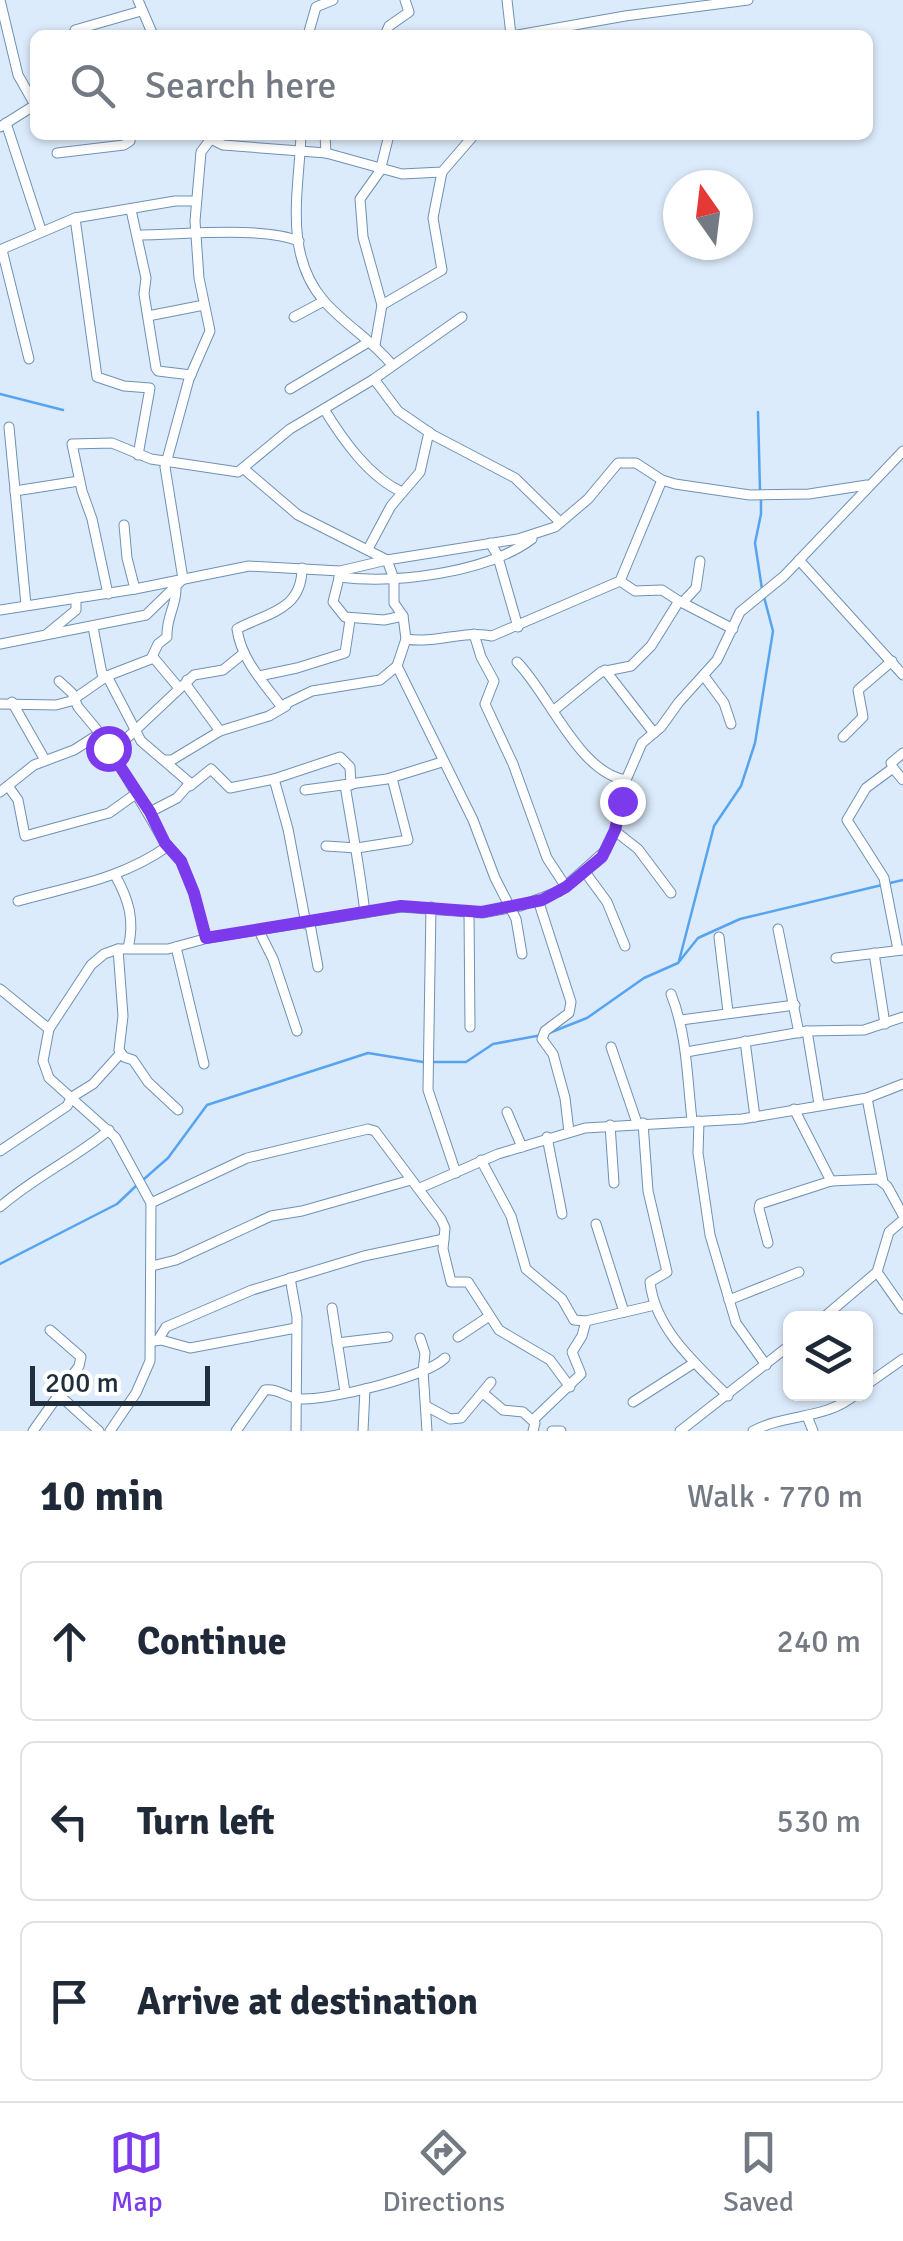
<!DOCTYPE html>
<meta charset="utf-8">
<style>
:root{--surface:#fff;--page:#f6f6f7;--text:#1f2937;--muted:#747a83;--line:#e0e1e3;--accent:#7c3aed}
body{margin:0;font-family:Signika,sans-serif;background:var(--page);color:var(--text)}
.controls{position:absolute;right:30px;bottom:30px;display:grid;overflow:hidden;border-radius:15px;box-shadow:0 2px 8px #0004}
.controls button{width:90px;height:90px;display:grid;place-items:center;padding:0;border:0;border-bottom:2px solid var(--line);background:var(--surface);color:var(--text);font:50px sans-serif}
.compass{position:absolute;left:663px;top:170px;width:90px;height:90px;border-radius:50%;background:var(--surface);box-shadow:0 2px 8px #0004;rotate:346deg}
.scale{position:absolute;left:30px;bottom:25px;width:180px;box-sizing:border-box;padding-left:10px;border:5px solid #202f3e;border-top:0;font-size:28px;line-height:35px;white-space:nowrap;color:#202f3e;-webkit-text-stroke:8px #fff;paint-order:stroke}
.stop{position:absolute;width:30px;height:30px;margin:-22px;border:8px solid #7c3aed;border-radius:50%;background:#fff}
.stop.end{background:#7c3aed;border-color:#fff;box-shadow:0 2px 10px #0008}
.list{margin:0;padding:0;list-style:none}
h2{display:flex;justify-content:space-between;align-items:center;height:130px;margin:0;padding:0 40px;font-size:42px}
h2 small{font-size:32px;font-weight:400;color:var(--muted)}
.list li{display:grid;grid-template-columns:65px 1fr auto;gap:30px;align-items:center;box-sizing:border-box;height:160px;margin:0 20px 20px;padding:0 20px;border:2px solid var(--line);border-radius:15px}
.list b{display:block;font-size:38px;white-space:nowrap}
.list em{font-size:32px;font-style:normal;color:var(--muted)}
.icon{flex:none;width:55px;height:55px;fill:none;stroke:currentColor;stroke-width:2;stroke-linecap:round;stroke-linejoin:round}
.map{position:relative;flex:none;width:903px;height:1431px;overflow:hidden}
.search{position:absolute;background:var(--surface);box-shadow:0 2px 8px #0004;left:30px;right:30px;top:30px;height:110px;display:flex;align-items:center;gap:25px;box-sizing:border-box;padding:0 35px;border-radius:15px;color:var(--muted);font-size:38px}
.sheet{height:670px;background:var(--surface)}
nav{display:flex;justify-content:space-around;align-items:center;box-sizing:border-box;height:140px;border-top:2px solid var(--line);background:var(--surface);font-size:28px;color:var(--muted)}
nav a{display:grid;justify-items:center;gap:5px}
nav .on{color:var(--accent)}
.map>svg:first-child{display:block}
</style>
<div class="map">
<svg width="903" height="1431" viewBox="0 0 903 1431">
<rect width="100%" height="100%" fill="#dcebfb"/>
<g fill="none" stroke-linecap="round" stroke-linejoin="round">
<g stroke="#56a4f0" stroke-width="2.5">
<polyline points="0,394 63,410"/>
<polyline points="758,412 760,490"/>
<polyline points="761,498 761,514 755,543 762,589"/>
<polyline points="890,883 903,880"/>
<polyline points="679,961 714,826 741,786 755,743 773,631 764,597"/>
<polyline points="549,1033 587,1018 644,978 678,963 698,938 740,919 882,885"/>
<polyline points="431,1062 466,1062 493,1044 542,1035"/>
<polyline points="144,1179 168,1158 207,1105 368,1053 423,1062"/>
<polyline points="0,1264 117,1204 138,1184"/>
</g>
<g stroke="#6e91b5" stroke-width="11">
<g id="minor">
<polyline points="0,0 18,75 35,105"/>
<polyline points="138,0 153,35"/>
<polyline points="507,0 511,35"/>
<polyline points="74,35 75,30 141,11"/>
<polyline points="308,35 316,7 333,0"/>
<polyline points="385,35 389,26 409,12 405,0"/>
<polyline points="518,35 625,16 748,0"/>
<polyline points="6,123 41,230"/>
<polyline points="0,127 35,105"/>
<path d="M301,135C299,190 283,254 324,301C345,325 373,341 392,365"/>
<polyline points="325,135 326,153"/>
<polyline points="209,138 223,145 326,153 402,174 442,172 474,135"/>
<polyline points="57,153 124,145 130,141 131,135"/>
<polyline points="131,210 146,278 144,294 156,368 158,371 191,375"/>
<polyline points="75,218 97,377 124,386 150,388 138,455"/>
<path d="M138,235C182,235 261,226 299,241"/>
<polyline points="0,250 75,218 175,201 196,201"/>
<polyline points="2,250 29,359"/>
<polyline points="382,305 363,237 360,199 380,171 389,135"/>
<polyline points="148,316 204,305"/>
<polyline points="294,317 324,301"/>
<polyline points="375,345 382,305 442,270 433,218 442,172"/>
<polyline points="374,379 398,411 433,435 515,478 560,522"/>
<polyline points="290,389 367,343"/>
<path d="M324,409C343,440 369,477 402,492"/>
<polyline points="9,427 26,605"/>
<polyline points="244,469 298,515 387,560 394,579 394,603 403,616 406,639 397,666 473,820 495,878 516,919 522,954"/>
<polyline points="15,491 79,481"/>
<polyline points="124,525 127,558 135,589"/>
<polyline points="490,543 497,554 518,627"/>
<polyline points="368,549 391,506 420,472 429,432"/>
<polyline points="799,560 903,675"/>
<path d="M302,568C302,611 266,613 237,629C241,659 263,682 281,706L312,691L380,680L397,666"/>
<polyline points="340,574 333,602 345,617 384,620 403,616"/>
<path d="M339,577C396,584 486,573 532,539"/>
<polyline points="108,594 92,519 82,491 72,444 112,443 151,459 238,472 290,429 374,379 462,317"/>
<polyline points="679,601 733,629"/>
<polyline points="683,602 696,588 700,561"/>
<polyline points="0,610 135,589 249,566 340,571 387,560 518,539 555,527 588,499 618,463 636,463 662,480 675,484 750,495 809,494 867,485"/>
<polyline points="93,627 102,674 107,676 141,741 190,783 177,798 150,812"/>
<polyline points="47,634 76,610 76,598"/>
<polyline points="474,634 481,657 494,681 485,704 513,764 547,858 566,887"/>
<path d="M406,639C435,644 463,630 492,636L620,581L662,480"/>
<polyline points="0,644 146,615 183,579 165,467 189,379 210,331 199,278 195,221 201,152 210,140"/>
<polyline points="153,657 179,688"/>
<path d="M517,662C549,694 579,773 626,780"/>
<polyline points="605,670 654,733"/>
<polyline points="259,676 297,668 345,653 350,620"/>
<polyline points="704,676 724,703 731,724"/>
<polyline points="187,680 187,686 220,731 269,716 286,706"/>
<polyline points="59,681 72,693 78,707 103,737 165,843 181,861 194,893 206,938"/>
<polyline points="12,702 45,760"/>
<path d="M0,704L56,705L71,701L107,676L151,659L158,644L167,637C166,617 176,607 176,589"/>
<polyline points="553,711 601,672 631,666 651,646 679,601 662,590 635,591 620,581"/>
<polyline points="843,737 863,717 858,690 892,661"/>
<polyline points="110,754 194,675 223,670 244,653"/>
<polyline points="165,760 172,760 220,731"/>
<polyline points="893,768 903,780"/>
<polyline points="274,779 288,829 306,924"/>
<path d="M345,785C352,828 360,870 365,913"/>
<polyline points="8,786 18,800 25,836 109,813 137,793"/>
<polyline points="190,786 211,769 230,788 274,779 340,757 350,767 351,785"/>
<polyline points="305,790 387,779 442,762"/>
<polyline points="0,792 34,765 74,750 99,734"/>
<polyline points="615,831 638,849 671,893"/>
<polyline points="326,846 357,848 408,840 392,778"/>
<polyline points="585,872 607,902 625,946"/>
<path d="M115,875C129,900 135,921 128,948"/>
<polyline points="538,900 571,1002 569,1013 545,1031 542,1039 553,1054 565,1098 569,1132"/>
<path d="M18,901C71,886 122,879 168,846"/>
<polyline points="431,907 428,1090 456,1173"/>
<polyline points="469,913 470,1027"/>
<polyline points="310,924 318,967"/>
<polyline points="778,929 799,1033"/>
<polyline points="259,931 273,959 297,1031"/>
<polyline points="719,937 728,1012"/>
<polyline points="176,947 204,1064"/>
<polyline points="118,949 123,1016 119,1050 124,1057 133,1060 148,1082 178,1110"/>
<polyline points="898,950 884,878 847,820 866,788 893,768 891,763 903,753"/>
<polyline points="874,953 885,1024"/>
<polyline points="836,958 903,950"/>
<polyline points="0,989 49,1029"/>
<path d="M671,994C687,1034 687,1077 692,1120"/>
<polyline points="681,1020 795,1005"/>
<polyline points="807,1031 819,1104"/>
<polyline points="745,1041 755,1117"/>
<polyline points="611,1047 637,1123"/>
<polyline points="686,1052 807,1031 864,1030 903,1017"/>
<polyline points="867,1098 883,1182"/>
<polyline points="794,1109 831,1181"/>
<polyline points="507,1112 522,1147"/>
<polyline points="699,1121 698,1153 710,1235 736,1323 766,1365"/>
<path d="M643,1123L648,1191L667,1272L650,1282C655,1329 696,1364 728,1396"/>
<polyline points="610,1125 614,1183"/>
<polyline points="547,1137 562,1214"/>
<polyline points="0,1151 67,1106 72,1097 93,1084 121,1053"/>
<polyline points="481,1160 511,1216 526,1269 562,1299 574,1320 586,1321 655,1305"/>
<polyline points="420,1188 498,1154 585,1128 742,1119 867,1098 903,1084"/>
<polyline points="151,1203 247,1158 368,1129 375,1131 441,1219 445,1228 443,1249 451,1282 468,1282 499,1330 550,1360 570,1387"/>
<path d="M0,1207C34,1177 74,1159 109,1130"/>
<polyline points="596,1224 624,1312"/>
<polyline points="768,1243 759,1209 760,1204 831,1181 878,1179 887,1186 903,1215"/>
<polyline points="152,1266 176,1260 271,1216 302,1211 411,1180"/>
<polyline points="877,1272 903,1309"/>
<polyline points="290,1278 297,1317 296,1431"/>
<polyline points="729,1300 799,1272"/>
<polyline points="332,1308 345,1392"/>
<polyline points="823,1318 877,1272 889,1232 903,1220"/>
<polyline points="458,1337 488,1317"/>
<polyline points="420,1338 425,1353 423,1371 427,1431"/>
<polyline points="158,1340 166,1327 252,1290 364,1256 444,1239"/>
<polyline points="154,1341 161,1340 190,1348 296,1328"/>
<polyline points="337,1343 388,1337"/>
<polyline points="866,1385 903,1359"/>
<polyline points="483,1393 503,1410 523,1412 535,1423 533,1431"/>
<polyline points="59,1395 99,1431"/>
<polyline points="633,1402 694,1363"/>
<polyline points="428,1407 450,1419 461,1418 491,1382"/>
<polyline points="807,1416 813,1431"/>
<polyline points="533,1420 581,1374 572,1352 582,1336 586,1321"/>
<polyline points="33,1431 79,1366 81,1357 50,1330"/>
<polyline points="110,1431 136,1393 150,1361 151,1203 115,1137 49,1078 43,1061 49,1029 91,965 104,954 118,949 168,949 208,938 401,907 482,913 520,906 560,891 606,850 615,831 626,780 642,743 661,727 679,702 717,660 740,612 784,576 903,451"/>
<path d="M236,1431L265,1390C279,1388 288,1399 302,1399C330,1400 426,1377 445,1358"/>
<polyline points="363,1431 365,1389"/>
<polyline points="552,1431 561,1431"/>
<polyline points="680,1431 790,1345"/>
<path d="M753,1431C787,1413 826,1420 856,1394"/>
</g>
</g>
<use href="#minor" stroke="#fff" stroke-width="9"/>
</g>
<g fill="none" stroke-linecap="round" stroke-linejoin="round">
<polyline stroke="#7c3aed" stroke-width="12" points="108,748 150,812 165,843 181,861 194,893 206,938 401,906 482,912 542,900 566,887 602,857 615,830 622,801"/>
</g>
</svg>
<div class="controls">
<button><svg class="icon" aria-label="layers" viewBox="0 0 24 24"><path d="M12 4l9 5-9 5-9-5zM3 14l9 5 9-5"/></svg></button>
</div>
<svg class="compass" viewBox="-18 -18 36 36"><path d="M0-13l5 13h-10z" fill="#e53935"/><path d="M0 13l5-13h-10z" fill="#747a83"/></svg>
<div class="scale">200 m</div>
<div class="stop" style="left:108px;top:748px"></div>
<div class="stop end" style="left:622px;top:801px"></div>
<div class="search"><svg class="icon" aria-label="search" viewBox="0 0 24 24"><circle cx="10" cy="10" r="6"/><path d="M15 15l6 6"/></svg>Search here</div>
</div>
<section class="sheet">
<h2>10 min<small>Walk · 770 m</small></h2>
<ul class="list">
<li><svg class="icon" aria-label="ahead" viewBox="0 0 24 24"><path d="M12 20V5M6 11l6-6 6 6"/></svg><div><b>Continue</b></div><em>240 m</em></li>
<li><svg class="icon" aria-label="left" viewBox="0 0 24 24"><path d="M17 20v-9H6M10 6l-5 5 5 5"/></svg><div><b>Turn left</b></div><em>530 m</em></li>
<li><svg class="icon" aria-label="arrive" viewBox="0 0 24 24"><path d="M6 21V4h12l-3 4 3 4H6"/></svg><div><b>Arrive at destination</b></div></li>
</ul>
</section>
<nav>
<a class="on"><svg class="icon" aria-label="map" viewBox="0 0 24 24"><path d="M3 6l6-2 6 2 6-2v14l-6 2-6-2-6 2zM9 4v14M15 6v14"/></svg>Map</a>
<a><svg class="icon" aria-label="directions" viewBox="0 0 24 24"><path d="M12 3l9 9-9 9-9-9zM9 14v-3h6M13 9l2 2-2 2"/></svg>Directions</a>
<a><svg class="icon" aria-label="saved" viewBox="0 0 24 24"><path d="M7 4h10v16l-5-4-5 4z"/></svg>Saved</a>
</nav>
